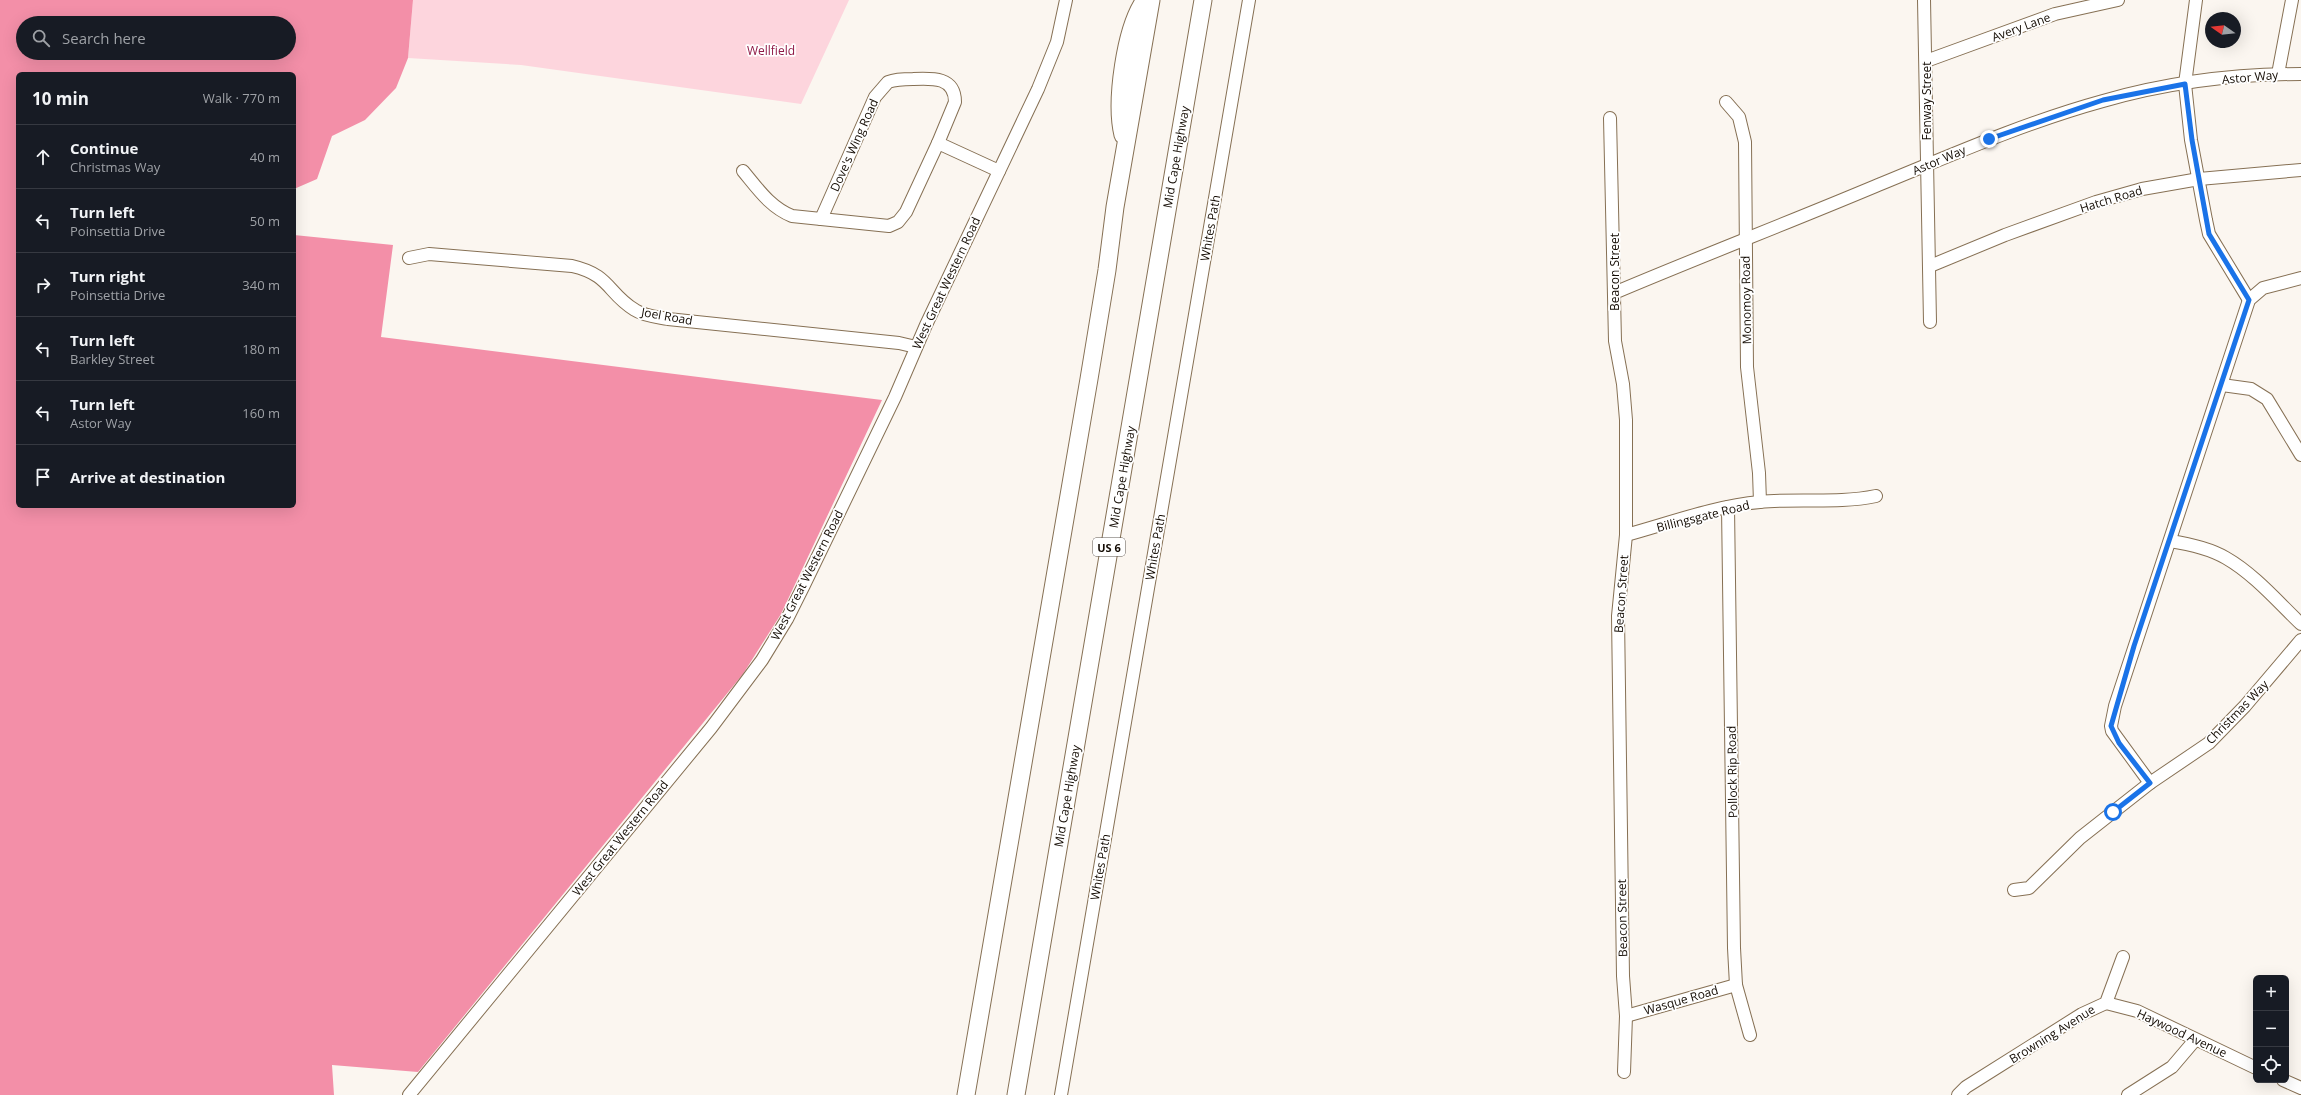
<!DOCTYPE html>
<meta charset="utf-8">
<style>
:root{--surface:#171b24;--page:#242831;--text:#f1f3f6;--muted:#9ea1a6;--line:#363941}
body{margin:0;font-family:"Open Sans",sans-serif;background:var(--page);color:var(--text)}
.controls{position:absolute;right:12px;bottom:12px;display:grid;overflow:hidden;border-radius:6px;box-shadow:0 4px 16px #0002}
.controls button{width:36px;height:36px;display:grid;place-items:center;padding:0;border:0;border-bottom:1px solid var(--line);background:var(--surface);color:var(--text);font:20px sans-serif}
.compass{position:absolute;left:2205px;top:12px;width:36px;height:36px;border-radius:50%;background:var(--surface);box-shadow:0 4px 16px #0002;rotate:284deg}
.stop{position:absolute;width:12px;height:12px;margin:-9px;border:3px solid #1a73e8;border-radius:50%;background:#fff}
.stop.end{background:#1a73e8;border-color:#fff;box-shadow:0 1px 4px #0008}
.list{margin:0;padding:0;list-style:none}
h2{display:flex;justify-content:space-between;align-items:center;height:52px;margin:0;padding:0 16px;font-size:17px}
h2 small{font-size:13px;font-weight:400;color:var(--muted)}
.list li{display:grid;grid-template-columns:26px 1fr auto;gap:12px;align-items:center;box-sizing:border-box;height:64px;padding:0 16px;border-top:1px solid var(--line)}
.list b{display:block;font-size:15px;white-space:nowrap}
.list p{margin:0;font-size:13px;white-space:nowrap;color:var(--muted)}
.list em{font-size:13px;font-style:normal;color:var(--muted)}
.icon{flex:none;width:22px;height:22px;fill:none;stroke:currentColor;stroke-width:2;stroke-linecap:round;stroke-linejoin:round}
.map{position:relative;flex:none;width:2301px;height:1095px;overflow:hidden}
.search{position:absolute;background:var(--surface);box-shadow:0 4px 16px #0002;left:16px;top:16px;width:280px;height:44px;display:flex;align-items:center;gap:10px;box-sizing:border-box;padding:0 14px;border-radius:22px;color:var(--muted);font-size:15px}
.panel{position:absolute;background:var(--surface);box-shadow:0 4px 16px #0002;left:16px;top:72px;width:280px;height:436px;border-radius:6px}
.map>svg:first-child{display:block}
</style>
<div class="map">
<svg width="2301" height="1095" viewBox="0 0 2301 1095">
<rect width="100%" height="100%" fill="#fbf6f0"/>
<polygon fill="#fdd5dd" points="413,0 849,0 801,104 521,65 408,58"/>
<path fill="#f38fa8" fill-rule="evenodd" d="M0,0H413L408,58L396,88L365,120L332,136L317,179L294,189V74H18V506H294V235L393,245L381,337L882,400L781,614L743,674L418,1072L332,1065L334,1095H0ZM23,23H289V53H23Z"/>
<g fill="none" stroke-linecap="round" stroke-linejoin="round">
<g stroke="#867054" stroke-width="14">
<g id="minor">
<polyline points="1924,0 1930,322"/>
<polyline points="2196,0 2185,84 2191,140 2206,220 2209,234 2249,300"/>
<polyline points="1926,61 2055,14 2118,0"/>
<polyline points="2278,74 2292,0"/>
<polyline points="1726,102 1739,117 1745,142 1747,367 1759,473 1760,502"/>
<polyline points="1610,118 1615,341 1623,384 1626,420 1626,535 1618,616 1623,976 1626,1016 1624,1072"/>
<path d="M743,171C758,189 770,207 792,216L889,226L898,222L906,212L938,143L999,171"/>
<path d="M821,219L875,97L888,82C896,79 905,79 913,79C933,78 955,77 955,102L938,143"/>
<path d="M409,258L429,254L572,266C611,275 607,293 635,310C644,316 658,317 668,319L899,343L916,347"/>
<polyline points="1930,266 2005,235 2096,202 2142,189 2199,179 2301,170"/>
<path d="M1614,293C1699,257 1785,224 1871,188C1947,157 2023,123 2103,101C2166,83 2235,74 2301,74"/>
<polyline points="2222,385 2251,389 2267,399 2301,455"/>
<polyline points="1728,507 1734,948 1736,985 1750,1035"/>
<path d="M1626,535C1670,523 1715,506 1760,502C1799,498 1837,504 1876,496"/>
<path d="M2170,541C2190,544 2209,548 2226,558C2254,574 2278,602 2301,624"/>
<polyline points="2150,783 2112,731 2111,726 2115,706 2249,300 2263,288 2301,278"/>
<polyline points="2014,890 2029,888 2080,838 2150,783 2209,743 2245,706 2301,640"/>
<polyline points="2106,1003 2137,1011 2256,1068"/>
<polyline points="1626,1016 1736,985"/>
<polyline points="2283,1080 2301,1088"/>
<polyline points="409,1095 711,728 762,660 787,619 804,585 895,397 926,325 1038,89 1057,42 1066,0"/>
<polyline points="1061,1095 1249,0"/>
<polyline points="1958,1095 1966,1087 2082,1014 2106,1003 2123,957"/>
<polyline points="2128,1095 2172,1067 2195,1040"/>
</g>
</g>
<g stroke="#867054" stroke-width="19">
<g id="highway">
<path d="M1123,135C1115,102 1125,28 1145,0"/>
<polyline points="966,1095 1089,379 1107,270 1115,207 1151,0"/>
<polyline points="1016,1095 1203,0"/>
</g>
</g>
<use href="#minor" stroke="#fff" stroke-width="12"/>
<use href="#highway" stroke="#fff" stroke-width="17"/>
</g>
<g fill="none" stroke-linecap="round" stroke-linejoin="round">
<polyline stroke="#1a73e8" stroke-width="5" points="1989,139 2103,100 2185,84 2192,140 2209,234 2249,300 2134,646 2111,726 2119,743 2150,783 2113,812"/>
</g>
<g text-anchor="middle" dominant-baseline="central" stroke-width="3.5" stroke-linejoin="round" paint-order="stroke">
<rect fill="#fff" stroke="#5a544f" stroke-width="1" x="1093" y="538" width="32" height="18" rx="3"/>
<g font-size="11" font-weight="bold" fill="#130b03">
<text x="1109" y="547">US 6</text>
</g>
<g font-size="12" fill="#130b03" stroke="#fff">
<text transform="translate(2021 27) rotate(-20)">Avery Lane</text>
<text transform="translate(2250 77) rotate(-5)">Astor Way</text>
<text transform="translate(1926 101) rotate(-90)">Fenway Street</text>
<text transform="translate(854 145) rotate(-66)">Dove's Wing Road</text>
<text transform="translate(1176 157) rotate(-80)">Mid Cape Highway</text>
<text transform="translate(1939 160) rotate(-23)">Astor Way</text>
<text transform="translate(2111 199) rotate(-17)">Hatch Road</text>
<text transform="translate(1210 228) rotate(-80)">Whites Path</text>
<text transform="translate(1614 272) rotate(-90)">Beacon Street</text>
<text transform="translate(946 283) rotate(-65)">West Great Western Road</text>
<text transform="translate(1746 300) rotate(-91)">Monomoy Road</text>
<text transform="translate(667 316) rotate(10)">Joel Road</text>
<text transform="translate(1122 477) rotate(-80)">Mid Cape Highway</text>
<text transform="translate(1703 516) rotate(-14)">Billingsgate Road</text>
<text transform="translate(1155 547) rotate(-80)">Whites Path</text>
<text transform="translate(807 575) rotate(-63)">West Great Western Road</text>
<text transform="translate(1621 594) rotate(-86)">Beacon Street</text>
<text transform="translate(2237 712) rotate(-46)">Christmas Way</text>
<text transform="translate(1732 772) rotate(-91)">Pollock Rip Road</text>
<text transform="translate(1067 796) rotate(-80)">Mid Cape Highway</text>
<text transform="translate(620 838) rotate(-51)">West Great Western Road</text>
<text transform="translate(1100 867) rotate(-80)">Whites Path</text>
<text transform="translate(1622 918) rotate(-91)">Beacon Street</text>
<text transform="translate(1681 1000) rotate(-16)">Wasque Road</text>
<text transform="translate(2182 1033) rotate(25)">Haywood Avenue</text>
<text transform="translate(2052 1034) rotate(-32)">Browning Avenue</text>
</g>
<g font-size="12" fill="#8f1946" stroke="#fff">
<text x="771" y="50">Wellfield</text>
</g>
</g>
</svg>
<div class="controls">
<button>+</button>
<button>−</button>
<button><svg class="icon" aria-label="locate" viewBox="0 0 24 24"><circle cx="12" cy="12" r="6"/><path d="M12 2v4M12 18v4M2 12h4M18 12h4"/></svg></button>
</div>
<svg class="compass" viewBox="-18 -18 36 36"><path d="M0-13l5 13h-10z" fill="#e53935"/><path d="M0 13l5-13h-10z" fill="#9ea1a6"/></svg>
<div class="stop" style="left:2113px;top:812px"></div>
<div class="stop end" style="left:1989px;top:139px"></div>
<div class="search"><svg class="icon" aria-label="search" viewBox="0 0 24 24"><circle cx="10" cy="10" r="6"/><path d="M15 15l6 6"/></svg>Search here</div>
<section class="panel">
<h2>10 min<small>Walk · 770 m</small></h2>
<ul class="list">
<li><svg class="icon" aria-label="ahead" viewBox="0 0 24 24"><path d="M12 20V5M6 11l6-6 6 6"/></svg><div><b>Continue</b><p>Christmas Way</p></div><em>40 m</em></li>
<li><svg class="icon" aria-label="left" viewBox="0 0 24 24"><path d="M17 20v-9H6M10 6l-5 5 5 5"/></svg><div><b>Turn left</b><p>Poinsettia Drive</p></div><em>50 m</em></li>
<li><svg class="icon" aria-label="right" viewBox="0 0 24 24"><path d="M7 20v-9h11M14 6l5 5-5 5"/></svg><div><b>Turn right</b><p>Poinsettia Drive</p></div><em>340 m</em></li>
<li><svg class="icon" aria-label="left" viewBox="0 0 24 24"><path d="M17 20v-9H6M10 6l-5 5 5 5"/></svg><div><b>Turn left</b><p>Barkley Street</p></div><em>180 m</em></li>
<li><svg class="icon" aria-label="left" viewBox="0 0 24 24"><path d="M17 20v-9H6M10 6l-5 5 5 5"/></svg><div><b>Turn left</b><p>Astor Way</p></div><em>160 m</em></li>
<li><svg class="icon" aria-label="arrive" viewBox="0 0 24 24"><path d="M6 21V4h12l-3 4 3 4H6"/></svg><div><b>Arrive at destination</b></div></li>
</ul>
</section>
</div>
